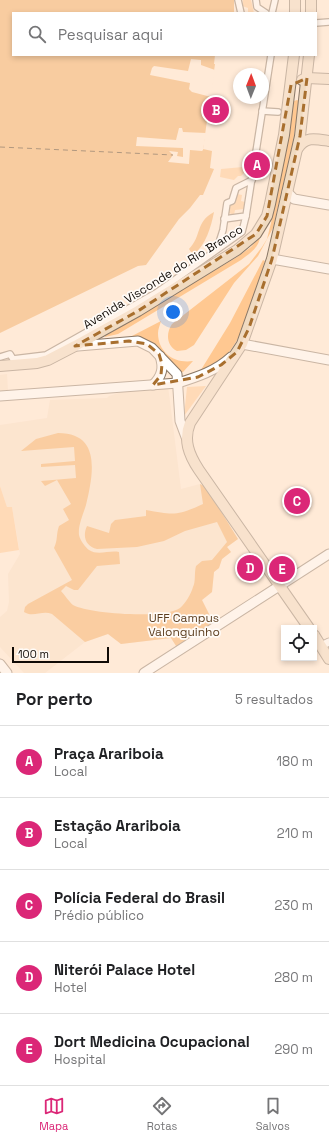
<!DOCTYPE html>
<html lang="pt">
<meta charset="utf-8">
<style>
:root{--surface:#fff;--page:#f6f6f6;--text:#202124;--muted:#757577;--line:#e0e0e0;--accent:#db2777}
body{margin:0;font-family:"Space Grotesk",sans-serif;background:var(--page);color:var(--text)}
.controls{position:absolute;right:12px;bottom:12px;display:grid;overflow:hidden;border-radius:0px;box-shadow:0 2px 6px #0003}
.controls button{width:36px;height:36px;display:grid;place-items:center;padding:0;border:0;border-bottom:1px solid var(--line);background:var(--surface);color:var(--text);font:20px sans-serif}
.compass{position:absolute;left:233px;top:68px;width:36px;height:36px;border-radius:50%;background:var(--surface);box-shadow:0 2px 6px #0003;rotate:1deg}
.scale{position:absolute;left:12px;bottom:10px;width:97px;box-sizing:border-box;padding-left:4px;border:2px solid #100a05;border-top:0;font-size:11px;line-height:14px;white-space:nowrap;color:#100a05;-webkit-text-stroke:3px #fffbf7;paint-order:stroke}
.you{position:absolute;left:173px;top:312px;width:14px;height:14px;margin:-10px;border:3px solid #fff;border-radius:50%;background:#1a73e8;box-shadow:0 0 0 6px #1a73e833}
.badge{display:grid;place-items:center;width:26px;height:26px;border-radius:50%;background:var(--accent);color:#fff;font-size:13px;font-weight:700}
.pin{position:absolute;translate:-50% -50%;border:2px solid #fff;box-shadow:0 1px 4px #0006}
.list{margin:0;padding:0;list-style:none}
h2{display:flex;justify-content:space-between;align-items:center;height:52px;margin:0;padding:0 16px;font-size:17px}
h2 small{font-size:13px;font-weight:400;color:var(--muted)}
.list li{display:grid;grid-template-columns:26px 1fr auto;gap:12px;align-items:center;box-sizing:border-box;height:72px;padding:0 16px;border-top:1px solid var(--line)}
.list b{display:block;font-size:15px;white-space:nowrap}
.list p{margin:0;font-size:13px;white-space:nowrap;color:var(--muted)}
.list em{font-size:13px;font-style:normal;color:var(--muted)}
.icon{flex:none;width:22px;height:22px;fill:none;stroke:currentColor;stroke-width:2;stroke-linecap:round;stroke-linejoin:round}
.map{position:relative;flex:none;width:329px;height:673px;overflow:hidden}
.search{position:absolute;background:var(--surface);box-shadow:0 2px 6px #0003;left:12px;right:12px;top:12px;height:44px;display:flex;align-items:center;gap:10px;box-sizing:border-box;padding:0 14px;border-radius:0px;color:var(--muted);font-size:15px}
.sheet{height:412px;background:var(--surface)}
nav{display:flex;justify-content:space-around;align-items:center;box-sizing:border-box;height:56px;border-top:1px solid var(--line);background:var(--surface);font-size:11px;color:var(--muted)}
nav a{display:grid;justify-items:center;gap:2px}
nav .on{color:var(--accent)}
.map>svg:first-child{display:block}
</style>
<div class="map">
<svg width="329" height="673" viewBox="0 0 329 673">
<rect width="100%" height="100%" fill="#ffead7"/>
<g fill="#f9dfc6">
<polygon points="7,374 8,391 0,392 0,375"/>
<polygon points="168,386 181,489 200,484 206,487 238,539 227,547 231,552 222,559 219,568 214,572 212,592 202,600 214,624 178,649 171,638 121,644 108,634 85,642 45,673 24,673 0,647 0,617 7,611 9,602 8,574 20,554 12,507 7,507 0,486 0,425 47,418 50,400 107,398 109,396 128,390"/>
</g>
<g fill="#ffc891">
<polygon points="243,0 251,0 254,13 248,13 248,8 242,6"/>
<path d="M297,100L299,101L293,142L273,228L258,256L234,283L194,345L186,350L177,351C166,345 166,333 172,324L249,264L262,247L267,239L271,223L294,101Z"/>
<polygon points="245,157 248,158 246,171 241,176 238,176 234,180 220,177 221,169 243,167"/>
<polygon points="237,194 242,195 241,201 245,202 244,209 235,210 234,215 229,213 230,204 234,204"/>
<path d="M260,236C260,247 249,254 241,260L118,334L105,337V336L237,257L251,247Z"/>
<path d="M263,260L265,261C255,293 248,331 225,357C218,364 208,368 199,373L230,323Z"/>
<path d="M161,321C160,325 158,329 158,333C158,353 175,364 193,361L183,372H181L155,345L144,339L132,336Z"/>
<polygon points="206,386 184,416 187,387"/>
<polygon points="0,486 7,507 12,507 19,550 0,553"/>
</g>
<g fill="#f3ac60">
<path d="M214,212C211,227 206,245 193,255L189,249C202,236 195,222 214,212Z"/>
<path d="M58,433C102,433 93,475 86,505C83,515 78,525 79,535C80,540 85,547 89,550C98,556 109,550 119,552L120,564L97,566L78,590H74L66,586L61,591C65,595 69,602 73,605C89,614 166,619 180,608C185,604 191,594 193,587C196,581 194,573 196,566L202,561L212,560L227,542L217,522L185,531L164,541L137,547L97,549C86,546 82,537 87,526L109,533L111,524L115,520L146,516V510C174,515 177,516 203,504L200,484L206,487L238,539L227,547L231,552L222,559L219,568L214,572L212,592L202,600L214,624L178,649L171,638L121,644L108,634L85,642L52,614C42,610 33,618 24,612L25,607L28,604L72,580L54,548C58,540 56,534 59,526L69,520L63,509L71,504L57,480L45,486L41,481L76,478L75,465L41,467V464L75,461L74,447L21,451L36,439Z"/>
</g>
<polygon fill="#f0a95d" points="0,0 234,0 234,13 13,13 13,55 215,55 214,64 215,64 203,149 212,151 210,168 214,169 203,195 200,195 190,208 179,219 146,265 138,266 0,333"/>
<g fill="#ffead7">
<polygon points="191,59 201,60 201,65 215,70 211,97 192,92 189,89 190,83 150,75 152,68 154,66 188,71"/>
<polygon points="179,128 182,128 183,132 206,133 203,150 202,151 190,150 189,164 168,162 173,155 169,151 178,152 177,156 183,157 183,148 136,146 137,137 176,140"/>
</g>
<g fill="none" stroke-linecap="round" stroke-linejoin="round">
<polyline stroke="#523515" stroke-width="1" stroke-dasharray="5 4" stroke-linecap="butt" points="0,147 173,155"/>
<g stroke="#8a7867" stroke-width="8">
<g id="pedestrian">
<polyline points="238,0 241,13"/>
<polyline points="256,0 257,7 266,13"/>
<polyline points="272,13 275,0"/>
<polyline points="316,23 329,22"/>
<polyline points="262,111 278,112"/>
<polyline points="224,219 246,216 271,55"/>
<polyline points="217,249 223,230 227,203 232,201 236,188 252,180"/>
<polyline points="0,357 10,354 13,359 46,355 156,293 242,232 246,216"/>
</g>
</g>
<g stroke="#8a7867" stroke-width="9">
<polyline id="minor" points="321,646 329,642"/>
</g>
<g stroke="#8a7867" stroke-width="11">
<g id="tertiary">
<polyline points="287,192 294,199 329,205"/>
<polyline points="272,259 329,269"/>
<polyline points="242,344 329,360"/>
<polyline points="78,346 138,341 152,348 177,374 180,421 186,437"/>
<path d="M153,385C162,376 164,368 160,356"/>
<path d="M0,396L178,383C197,377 216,371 231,357"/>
<polyline points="0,664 7,673"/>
<polyline points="144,673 329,554"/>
</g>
</g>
<g stroke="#8a7867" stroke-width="12">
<g id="secondary">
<polyline points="295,13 295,0"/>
<polyline points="311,13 311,0"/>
<path d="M309,55L300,136L272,259L242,344L190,423C183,440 189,455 199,470L309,628"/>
<polyline points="302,80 307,78 329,79"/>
<path d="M298,148C306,136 316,139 329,141"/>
<polyline points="0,366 37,363 48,360 75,346 138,311 237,250 256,234 267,216 270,204 284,135 294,55"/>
<polyline points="314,635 329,659"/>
</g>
</g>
<use href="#pedestrian" stroke="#fff" stroke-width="5.5"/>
<use href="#minor" stroke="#fff" stroke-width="7"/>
<use href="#tertiary" stroke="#fff" stroke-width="9"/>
<use href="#secondary" stroke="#f0dac0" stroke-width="10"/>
</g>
<path d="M0 0H329V673H0ZM307,78L300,136L272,259L249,328L237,352L221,365L198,377L153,385L161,375L162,364L159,354L147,344L129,341L75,346L138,311L256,234L267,216L291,85Z" fill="#ffead7" fill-opacity=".55" fill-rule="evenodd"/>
<path fill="none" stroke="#a86f2e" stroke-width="3" stroke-dasharray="8 5" stroke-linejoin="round" d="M307,78L300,136L272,259L249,328L237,352L221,365L198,377L153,385L161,375L162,364L159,354L147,344L129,341L75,346L138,311L256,234L267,216L291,85Z"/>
<g text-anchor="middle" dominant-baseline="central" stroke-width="3.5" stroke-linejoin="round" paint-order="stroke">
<g font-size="12" fill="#100a05" stroke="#fffbf7">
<text transform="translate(163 277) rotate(-32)">Avenida Visconde do Rio Branco</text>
</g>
<g font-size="12" fill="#5d3f20" stroke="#fffbf7">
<text x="184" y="618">UFF Campus<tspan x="184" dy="14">Valonguinho</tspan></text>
</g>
</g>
</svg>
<div class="controls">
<button><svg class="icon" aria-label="locate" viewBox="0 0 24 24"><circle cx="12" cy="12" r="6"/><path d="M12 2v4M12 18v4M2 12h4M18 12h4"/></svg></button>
</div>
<svg class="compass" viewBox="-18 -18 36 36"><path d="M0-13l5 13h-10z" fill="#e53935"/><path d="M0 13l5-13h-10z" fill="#757577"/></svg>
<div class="scale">100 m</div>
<div class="you"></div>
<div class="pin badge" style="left:257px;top:165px">A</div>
<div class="pin badge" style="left:216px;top:110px">B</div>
<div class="pin badge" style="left:297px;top:501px">C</div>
<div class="pin badge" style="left:250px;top:568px">D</div>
<div class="pin badge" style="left:282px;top:569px">E</div>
<div class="search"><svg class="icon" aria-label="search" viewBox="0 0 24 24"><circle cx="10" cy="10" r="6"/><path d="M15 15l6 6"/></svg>Pesquisar aqui</div>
</div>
<section class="sheet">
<h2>Por perto<small>5 resultados</small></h2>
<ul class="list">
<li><span class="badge">A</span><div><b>Praça Arariboia</b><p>Local</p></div><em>180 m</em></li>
<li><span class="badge">B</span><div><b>Estação Arariboia</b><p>Local</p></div><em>210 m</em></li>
<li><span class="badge">C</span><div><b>Polícia Federal do Brasil</b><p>Prédio público</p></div><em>230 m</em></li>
<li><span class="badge">D</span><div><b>Niterói Palace Hotel</b><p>Hotel</p></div><em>280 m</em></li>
<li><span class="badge">E</span><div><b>Dort Medicina Ocupacional</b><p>Hospital</p></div><em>290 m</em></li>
</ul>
</section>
<nav>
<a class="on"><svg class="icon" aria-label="map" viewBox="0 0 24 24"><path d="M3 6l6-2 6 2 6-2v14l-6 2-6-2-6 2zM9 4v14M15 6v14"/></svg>Mapa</a>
<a><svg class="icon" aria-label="directions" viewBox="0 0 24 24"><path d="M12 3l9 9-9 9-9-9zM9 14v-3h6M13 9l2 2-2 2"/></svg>Rotas</a>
<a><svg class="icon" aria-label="saved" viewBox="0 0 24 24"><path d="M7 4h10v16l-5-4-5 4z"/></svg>Salvos</a>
</nav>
